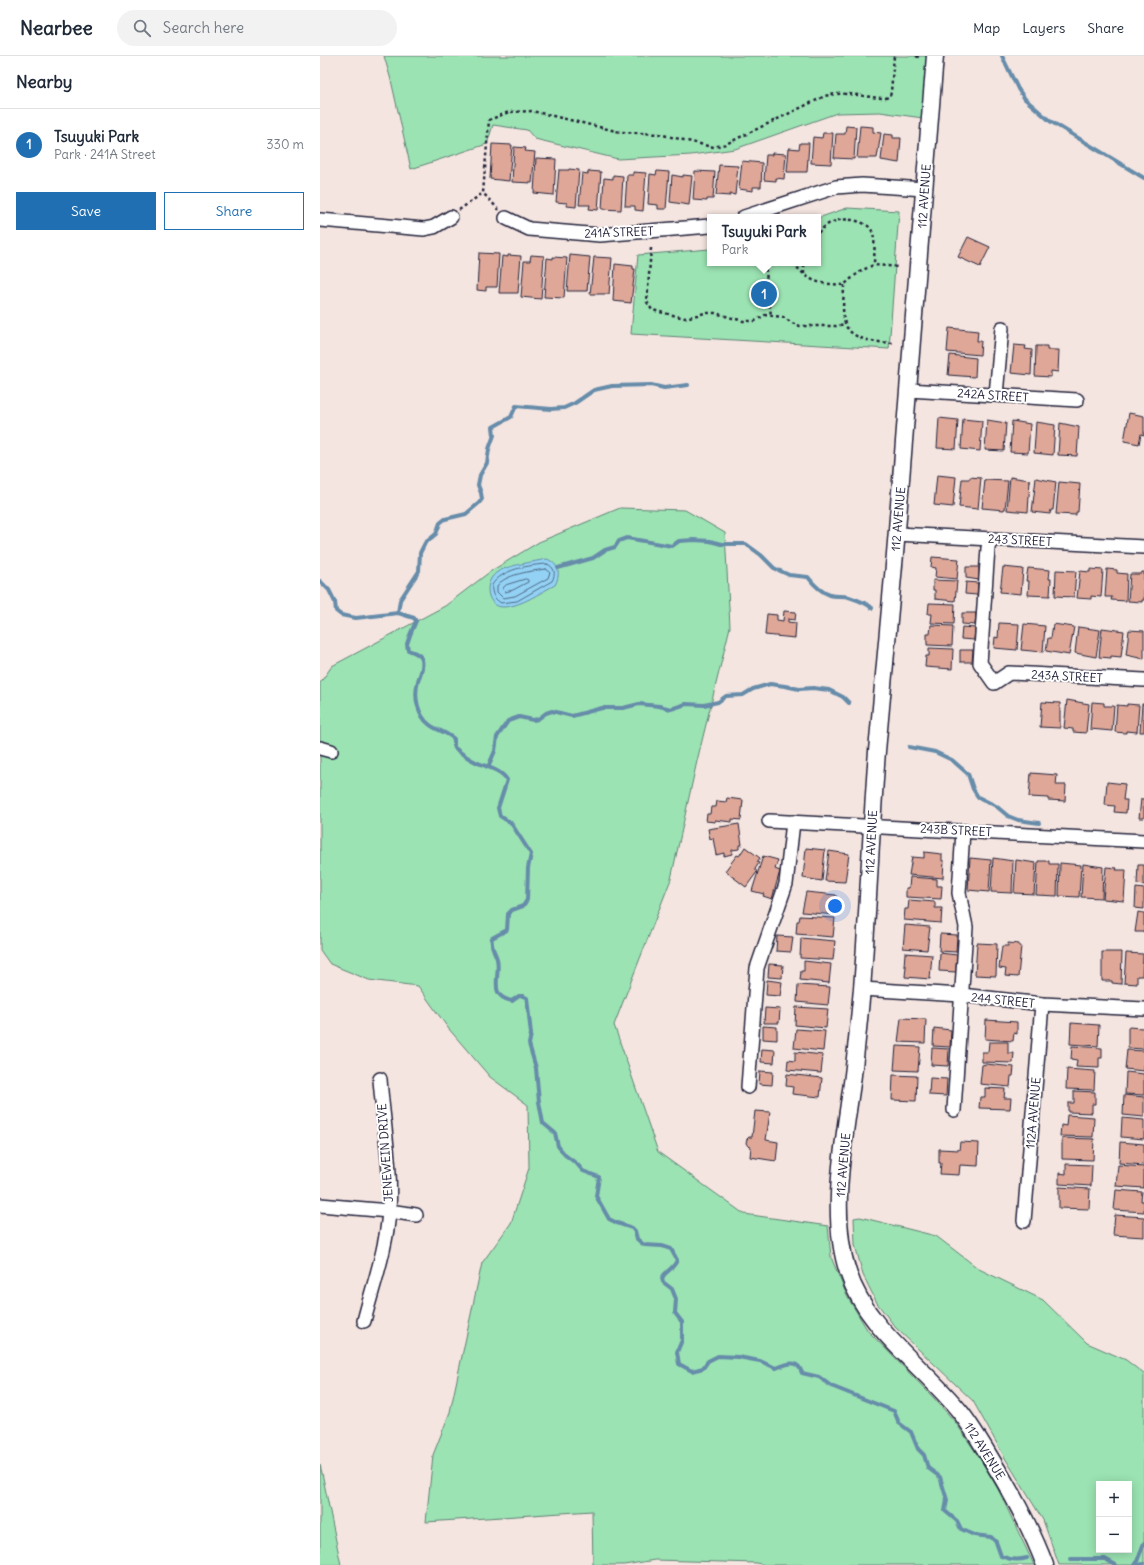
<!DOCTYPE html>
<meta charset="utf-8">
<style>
:root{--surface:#fff;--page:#f2f2f3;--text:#1f2937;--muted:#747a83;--line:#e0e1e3;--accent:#1f6fb2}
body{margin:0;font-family:Delius,sans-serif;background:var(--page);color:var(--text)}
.controls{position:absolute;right:12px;bottom:12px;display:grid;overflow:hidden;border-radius:0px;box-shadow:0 2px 10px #0003}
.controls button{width:36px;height:36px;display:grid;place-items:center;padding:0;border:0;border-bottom:1px solid var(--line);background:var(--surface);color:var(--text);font:20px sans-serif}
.you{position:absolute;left:515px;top:850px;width:14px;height:14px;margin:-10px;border:3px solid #fff;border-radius:50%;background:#1a73e8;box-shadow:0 0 0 6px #1a73e833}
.badge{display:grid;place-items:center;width:26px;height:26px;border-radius:50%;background:var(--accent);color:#fff;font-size:13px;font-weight:700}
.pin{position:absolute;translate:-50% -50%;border:2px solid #fff;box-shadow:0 1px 4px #0006}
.popup{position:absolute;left:387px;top:158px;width:114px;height:52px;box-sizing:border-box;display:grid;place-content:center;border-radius:0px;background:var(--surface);filter:drop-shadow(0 1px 3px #0005);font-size:13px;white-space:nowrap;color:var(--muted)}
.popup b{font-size:15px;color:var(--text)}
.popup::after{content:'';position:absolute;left:50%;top:100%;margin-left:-8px;border:8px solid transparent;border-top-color:var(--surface)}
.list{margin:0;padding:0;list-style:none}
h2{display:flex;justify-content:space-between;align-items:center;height:52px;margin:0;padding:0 16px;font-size:17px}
h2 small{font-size:13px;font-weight:400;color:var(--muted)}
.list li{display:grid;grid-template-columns:26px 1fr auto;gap:12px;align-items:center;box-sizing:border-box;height:72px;padding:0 16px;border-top:1px solid var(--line)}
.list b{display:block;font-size:15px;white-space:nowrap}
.list p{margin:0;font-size:13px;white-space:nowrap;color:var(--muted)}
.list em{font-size:13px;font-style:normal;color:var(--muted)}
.actions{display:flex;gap:8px;padding:12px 16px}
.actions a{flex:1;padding:9px 0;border:1px solid var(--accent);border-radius:0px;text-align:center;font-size:14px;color:var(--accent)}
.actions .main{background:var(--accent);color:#fff}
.icon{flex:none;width:22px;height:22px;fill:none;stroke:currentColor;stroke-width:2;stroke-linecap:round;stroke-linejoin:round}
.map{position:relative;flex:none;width:824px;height:1509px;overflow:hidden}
header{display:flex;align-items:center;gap:24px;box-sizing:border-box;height:56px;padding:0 20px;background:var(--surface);border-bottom:1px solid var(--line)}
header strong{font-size:19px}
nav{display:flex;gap:22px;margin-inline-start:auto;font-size:14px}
.search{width:280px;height:36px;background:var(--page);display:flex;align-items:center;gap:10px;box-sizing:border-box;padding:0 14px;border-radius:22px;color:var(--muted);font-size:15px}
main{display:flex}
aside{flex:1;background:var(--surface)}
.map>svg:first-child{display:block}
</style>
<header>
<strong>Nearbee</strong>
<div class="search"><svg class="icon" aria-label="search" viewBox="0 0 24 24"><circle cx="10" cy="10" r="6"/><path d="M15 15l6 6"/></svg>Search here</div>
<nav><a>Map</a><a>Layers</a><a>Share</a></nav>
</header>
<main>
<aside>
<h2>Nearby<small></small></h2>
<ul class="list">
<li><span class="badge">1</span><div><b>Tsuyuki Park</b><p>Park · 241A Street</p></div><em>330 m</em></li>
</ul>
<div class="actions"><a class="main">Save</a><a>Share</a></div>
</aside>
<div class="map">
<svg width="824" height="1509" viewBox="0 0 824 1509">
<rect width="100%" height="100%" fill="#f5e5e0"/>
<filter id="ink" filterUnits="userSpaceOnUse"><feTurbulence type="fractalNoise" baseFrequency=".025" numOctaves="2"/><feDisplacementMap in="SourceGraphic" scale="8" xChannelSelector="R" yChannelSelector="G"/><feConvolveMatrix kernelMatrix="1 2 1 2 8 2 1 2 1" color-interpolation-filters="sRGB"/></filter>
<g filter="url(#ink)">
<g fill="#9be3b2" stroke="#5e8276" fill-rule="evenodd">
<polygon points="64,0 615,0 610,63 560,56 517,57 415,93 371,99 298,103 215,83 207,74 173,69 167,88 91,113 71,24"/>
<polygon points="527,152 579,155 569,293 311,278 318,199 390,193 390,207 498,207 498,162"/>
<polygon points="300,452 365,454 405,477 410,571 377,705 351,823 294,969 338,1096 424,1158 508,1170 511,1201 527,1240 548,1275 613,1341 636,1367 659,1401 678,1433 714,1509 445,1509 436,1507 335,1504 304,1509 273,1509 272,1455 106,1466 113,1399 130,1356 162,1207 191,1167 209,1112 208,1049 170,1021 128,972 98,930 49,924 10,908 0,894 0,627 12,610 125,550 171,515 219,486"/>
<path d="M540,1161L616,1180L659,1213L723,1244L767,1287L806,1304L824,1318V1509H739L723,1464L685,1402L653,1345L575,1271L557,1247L543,1219L535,1189L534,1162ZM779,1428H809V1494H779Z"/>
<polygon points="0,1409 2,1417 21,1509 0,1509"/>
</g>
<path fill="#93d2f4" stroke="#668caa" d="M227,503C239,508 241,518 235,529C219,537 202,550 184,551C167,552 161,525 179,515C190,509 213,506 227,503Z"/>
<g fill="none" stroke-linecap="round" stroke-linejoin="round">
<g stroke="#4f6885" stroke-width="1">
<path d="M227,508C235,511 236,518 232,525L197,545L181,547C174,543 171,537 172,529C182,513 209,509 227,508Z"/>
<path d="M226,513L230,516L228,522L195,540L183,542L177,536V530C185,518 212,515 226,513Z"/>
<polygon points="206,523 208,524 208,526 193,534 185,536 183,534 183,532 186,529"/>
</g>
<g stroke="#668caa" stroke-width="4">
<polyline points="682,0 698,33 705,43 730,65 824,122"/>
<path d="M238,512L273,502L285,494L295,491L299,485L307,482L352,490L359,485L374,484L390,485L401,488H426L441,499L454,512L469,519L488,521C494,529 501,536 510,539C516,541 523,539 529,541C535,543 548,548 552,552"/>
<path d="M0,525L9,534L15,546L16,555L21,559L36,562L78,557L94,562L96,565L90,579L87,588L88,594C93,596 101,598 102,604C104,611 100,618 98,625C95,636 96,649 102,660C109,673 124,674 134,683V691C139,696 145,700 152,704C162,710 181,713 187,724L178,752L180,760L191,767L211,798L208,812L207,844L203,850L192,854L188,858L187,874L172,882C170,891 175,895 177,903C181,920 167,940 192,945L199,940H203L207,942L211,978L209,988L216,1012L219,1046L223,1067L235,1077L238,1090L245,1099L257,1108L263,1115L279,1121L276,1140L289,1163L297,1167L312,1172L315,1175L317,1183L324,1189L342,1190L351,1193L357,1204C353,1214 346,1214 342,1222L343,1226L352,1233L356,1243L355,1257L362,1266V1284L357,1296L359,1308L372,1315L383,1312L388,1305L398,1300L418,1301L440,1305L456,1312C467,1308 477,1302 482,1317L499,1321L511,1330L574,1355L579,1367L591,1376L598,1393L604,1399L608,1412L620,1421L627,1444L625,1455L637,1465L641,1473L654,1479L671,1481L676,1486L681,1500C690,1504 697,1505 707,1502"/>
<polyline points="78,557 80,544 99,515 100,497 105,487 116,478 120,467 125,463 146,458 159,447 162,443 161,437 158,429 160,419 167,407 169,393 174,379 173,371 191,361 196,350 231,353 244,352 255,347 274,334 292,330 331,329 344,332 368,329"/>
<polyline points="589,691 615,696 632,704 648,718 653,733 658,741 676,750 688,760 698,764 719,767"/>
<polyline points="168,711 175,695 177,681 188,665 199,661 213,664 218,663 226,657 232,655 252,660 282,652 303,652 319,648 339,650 351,653 366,648 384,649 398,646 406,640 423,639 433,633 450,628 465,630 479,633 493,632 509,634 523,641 529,647"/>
<polyline points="751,1503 785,1503 796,1509"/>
<polyline points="816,1508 824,1487"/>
<polyline points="815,1509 824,1508"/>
</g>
</g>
<g fill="#dfa797" stroke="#22223b">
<polygon points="526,70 536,71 534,103 514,102 516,78 525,78"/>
<polygon points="540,70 553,71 553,76 561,77 557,102 537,102"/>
<polygon points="503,77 513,77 511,108 491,107 493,81 502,82"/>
<polygon points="564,78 573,79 573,82 581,82 579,107 561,104"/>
<polygon points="480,87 489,87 487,116 467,116 469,92 479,93"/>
<polygon points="172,88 192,89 189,125 170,123"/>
<polygon points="194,91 206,92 205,95 215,96 212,127 192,126"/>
<polygon points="452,97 466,98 464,123 456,122 456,125 444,124 446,99 452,99"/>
<polygon points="216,102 236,103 234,139 214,137"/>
<polygon points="422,105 442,107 441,131 433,131 433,135 419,133"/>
<polygon points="399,109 418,110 415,139 410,138 410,140 396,139"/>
<polygon points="249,113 259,114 256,151 247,150 247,147 236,146 239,114 249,114"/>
<polygon points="268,115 281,116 278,154 269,153 270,149 259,149 262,117 268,118"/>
<polygon points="337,115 349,116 346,153 338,153 338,149 328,148 330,118 336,119"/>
<polygon points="375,115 395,116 393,143 387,143 387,145 373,144"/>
<polygon points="313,116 326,117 323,155 315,154 315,150 305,150 307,119 313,119"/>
<polygon points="293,119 303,120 301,154 282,153 284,122 293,123"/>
<polygon points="352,119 363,121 363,119 372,120 369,149 350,146"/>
<polygon points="648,181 670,191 660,211 638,201"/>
<polygon points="159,197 179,198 177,231 166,231 166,235 157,234"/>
<polygon points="188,199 201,200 198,237 179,237 182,200 188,201"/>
<polygon points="211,199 224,200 221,243 201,241 204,205 210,205"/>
<polygon points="250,199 270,201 267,235 247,235"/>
<polygon points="233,201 247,202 244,242 224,241 227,202 233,203"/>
<polygon points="274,201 292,202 289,238 270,238"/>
<polygon points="295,208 313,210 313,213 315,213 311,247 293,245"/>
<polygon points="629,272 658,275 657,285 661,285 660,299 627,296"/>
<polygon points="694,289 706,290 705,293 712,294 711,319 691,317"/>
<polygon points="716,290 727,290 727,294 739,294 738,316 731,315 731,321 715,320"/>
<polygon points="630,299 656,302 655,321 628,319"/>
<polygon points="809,357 824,360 824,379 821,378 819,388 804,385"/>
<polygon points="619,362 638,364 636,393 617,392"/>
<polygon points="643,363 662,365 660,395 641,393"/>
<polygon points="667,364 686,367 684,395 665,394"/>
<polygon points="692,365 710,368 708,397 690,396"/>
<polygon points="716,366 735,369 733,399 714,397"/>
<polygon points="740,367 759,371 757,400 738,399"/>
<polygon points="617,419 636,421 633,451 614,449"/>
<polygon points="650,421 661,422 658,453 639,451 642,423 650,423"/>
<polygon points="690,421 710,424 708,456 687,454"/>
<polygon points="716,422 736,426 733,454 731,454 730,458 712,456"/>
<polygon points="665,424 688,425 685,453 684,453 684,454 662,452"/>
<polygon points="739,426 760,428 758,456 756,456 756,459 736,458"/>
<polygon points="612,501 639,503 637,523 615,521 616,512 611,511"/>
<polygon points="646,511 659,511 659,524 646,522"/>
<polygon points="683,511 703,513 701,538 680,536"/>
<polygon points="708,512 730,514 729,523 731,523 730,540 708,539 709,525 706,525"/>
<polygon points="770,513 783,514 781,541 771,540 771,543 757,542 760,515 770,516"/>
<polygon points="787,513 797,514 797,517 807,518 806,545 791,544 792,541 785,541"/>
<polygon points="736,514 756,515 754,541 735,540"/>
<polygon points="822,516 824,516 824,544 822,544 822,546 808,545 810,518 821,518"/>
<polygon points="613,524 637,525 635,545 615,543 615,534 613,534"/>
<polygon points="646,526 658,527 657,539 645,538"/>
<polygon points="609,547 635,548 634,568 611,567 612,558 608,558"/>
<polygon points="464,555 476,556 475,564 468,563 468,566 476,567 475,582 445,579 447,558 457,559 457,564 463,565"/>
<polygon points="642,557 656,557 655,569 642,568"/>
<polygon points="679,567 699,568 697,594 674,592 675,581 678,582"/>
<polygon points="704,568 725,570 723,596 701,594"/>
<polygon points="733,568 754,571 749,599 726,595 728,582 731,582"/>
<polygon points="611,569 633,570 632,590 607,589 607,578 610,578"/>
<polygon points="642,571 655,572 654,584 641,583"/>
<polygon points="758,571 780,574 776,601 755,597"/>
<polygon points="782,572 804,575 801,601 791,600 791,602 779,601"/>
<polygon points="809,574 824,575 824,603 806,599"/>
<polygon points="609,592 633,593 632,613 605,611 606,600 609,600"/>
<polygon points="640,594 653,594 652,606 640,606"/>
<polygon points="747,644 769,648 766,677 753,676 753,673 744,672"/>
<polygon points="722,646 740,647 740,672 720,671"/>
<polygon points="772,646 784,647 784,650 794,650 792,675 770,673"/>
<polygon points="807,648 819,649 817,676 806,675 806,677 795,676 797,649 807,650"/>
<polygon points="822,648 824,648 824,676 820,676"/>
<polygon points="711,717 737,719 736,729 746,729 745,745 728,744 728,742 709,741"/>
<polygon points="787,726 805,728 803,744 807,744 806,757 794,756 795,750 785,749"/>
<polygon points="407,742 423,744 421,764 412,763 412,766 395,764 395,766 386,765 387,758 390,758 391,751 396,751 397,745 406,746"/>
<polygon points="821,743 824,743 824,762 819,762"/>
<polygon points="419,768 422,789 419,789 419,793 412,794 412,798 404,800 404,797 396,799 393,782 390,783 388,773"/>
<polygon points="425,791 440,802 437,806 439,807 435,813 437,816 426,831 405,815 417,799 419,800"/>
<polygon points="486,792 505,794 502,825 483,822"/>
<polygon points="509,795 529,798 525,826 505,825"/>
<polygon points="604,796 622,798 622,805 624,805 623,822 589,819 592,801 604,802"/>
<polygon points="443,800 458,804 455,813 460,815 452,843 443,840 444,838 432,835"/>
<polygon points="650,802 671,804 669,836 648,834"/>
<polygon points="673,802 693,805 692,837 671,836"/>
<polygon points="696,804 716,807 714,838 694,837"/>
<polygon points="718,805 729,805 729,808 738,808 737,840 716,839"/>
<polygon points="740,807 761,809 759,841 739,840"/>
<polygon points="763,808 783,811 782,842 761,841"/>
<polygon points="818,809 824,809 824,829 817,828"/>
<polygon points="786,811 797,812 796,814 806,814 804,845 783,843"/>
<polygon points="590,821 617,823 617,830 622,830 621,843 586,841 586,832 589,832"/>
<polygon points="816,832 824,833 824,853 815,852"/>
<polygon points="486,836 516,839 516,859 482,856"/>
<polygon points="589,844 615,846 615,852 622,852 621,867 584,864 585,853 588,853"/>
<polygon points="818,856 824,857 824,876 815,876"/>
<polygon points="480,860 515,862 513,881 476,878 477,865 479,865"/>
<polygon points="585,869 610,871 607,894 583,892"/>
<polygon points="620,878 637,879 636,896 619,895"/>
<polygon points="457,880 473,881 471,896 456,895"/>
<polygon points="481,882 515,885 513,904 480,902"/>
<polygon points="657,887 677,888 676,920 655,919"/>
<polygon points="688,887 699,888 699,890 701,890 698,921 685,920 686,913 679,912 682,890 688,890"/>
<polygon points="782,896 802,896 801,928 792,927 792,925 782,925"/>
<polygon points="585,897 612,899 610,923 585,921 586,910 584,910"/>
<polygon points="620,897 637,899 636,916 619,915"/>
<polygon points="806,897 823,898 822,920 817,920 817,928 804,927"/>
<polygon points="484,905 511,908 509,927 480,924 481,915 484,915"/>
<polygon points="449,908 463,909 462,922 448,921"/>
<polygon points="447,924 462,926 460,940 446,939"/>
<polygon points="478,929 510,931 508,949 477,946"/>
<polygon points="476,951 508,953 506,972 475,969"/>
<polygon points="445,952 460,953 459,967 444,967"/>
<polygon points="581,962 606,963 605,987 578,986"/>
<polygon points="666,964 697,966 697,978 694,977 693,985 665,983"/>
<polygon points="751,967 779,969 778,990 750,988"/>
<polygon points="443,970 457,971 457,984 443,983"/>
<polygon points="808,971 824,972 824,993 808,992"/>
<polygon points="614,972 631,974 630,991 613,990"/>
<polygon points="476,973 505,975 503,995 474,992"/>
<polygon points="669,986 688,986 688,997 694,997 693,1007 662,1006 662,996 668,996"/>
<polygon points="576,990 600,991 598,1015 574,1014"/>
<polygon points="752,990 782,992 782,1002 779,1002 779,1012 756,1011 757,1004 751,1003"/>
<polygon points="612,992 629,993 628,1010 611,1009"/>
<polygon points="442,993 455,994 454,1007 441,1006"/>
<polygon points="807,994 824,995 824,1015 805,1013"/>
<polygon points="475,996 503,999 501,1017 467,1014 468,1004 475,1005"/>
<polygon points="666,1008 694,1011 693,1020 691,1020 690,1031 660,1028 662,1009"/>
<polygon points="747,1013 775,1015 774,1034 746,1033"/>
<polygon points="440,1015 453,1016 452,1029 439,1028"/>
<polygon points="806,1016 824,1018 824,1039 805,1038"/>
<polygon points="467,1018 502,1022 500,1041 472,1038 473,1031 466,1030"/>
<polygon points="573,1019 597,1020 596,1045 572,1044"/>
<polygon points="610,1022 627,1023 626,1040 609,1039"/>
<polygon points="665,1032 685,1033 684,1042 691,1042 690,1053 659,1052 660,1041 665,1041"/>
<polygon points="754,1035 775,1036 775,1048 772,1048 772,1057 748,1056 748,1047 754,1047"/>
<polygon points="804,1039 824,1041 824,1061 803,1059"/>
<polygon points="435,1055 450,1056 446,1084 458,1086 456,1105 430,1101 431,1091 428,1090 426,1087 427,1083 429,1081 432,1081"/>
<polygon points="747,1059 774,1061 773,1081 740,1080 741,1069 746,1070"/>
<polygon points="802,1062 824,1064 824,1083 801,1081"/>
<polygon points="742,1082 774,1083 773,1104 742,1103"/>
<polygon points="640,1086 659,1087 658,1110 640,1109 639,1119 620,1118 621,1107 619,1107 619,1093 639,1094"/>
<polygon points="800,1086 824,1088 824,1109 799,1107"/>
<polygon points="746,1108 772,1109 771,1130 739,1128 739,1117 746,1118"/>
<polygon points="798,1109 824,1111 824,1132 796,1130"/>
<polygon points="739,1131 770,1133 769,1153 739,1152"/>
<polygon points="796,1134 822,1136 821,1145 824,1145 824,1156 794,1154"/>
<polygon points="795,1159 824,1161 824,1181 793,1179"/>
</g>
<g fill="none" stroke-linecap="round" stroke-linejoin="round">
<g stroke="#22223b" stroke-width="16">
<g id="minor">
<polyline points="424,161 516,131 542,129 605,133"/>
<polyline points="186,162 209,173 280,179 390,170"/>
<polyline points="0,164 104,173 114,171 131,161"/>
<polyline points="588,334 757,344"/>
<polyline points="676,339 682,272"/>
<polyline points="577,478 824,491"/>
<polyline points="671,483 668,492 660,607 674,627 689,617 824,624"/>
<polyline points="0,692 11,695"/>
<polyline points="449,765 824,785"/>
<polyline points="542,933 641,939 722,948 824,953"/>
<polyline points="428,1031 437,912 466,828 473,766"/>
<polyline points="634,1054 646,871 639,837 643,775"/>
<polyline points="0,1149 69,1155 96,1159"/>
<polyline points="704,1165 722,948"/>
<path d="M44,1265C53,1229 67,1192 69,1154C72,1113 63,1065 60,1023"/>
</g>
</g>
<g stroke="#22223b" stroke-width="19">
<path id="major" d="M615,0C601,158 590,316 577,474C571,548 563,622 557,695C551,774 548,854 542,933C539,964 536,996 532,1027C524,1085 509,1160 528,1216C547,1275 604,1310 641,1357C652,1371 662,1388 671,1403C692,1437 711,1472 725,1509"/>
</g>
<g stroke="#22223b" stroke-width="2.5" stroke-dasharray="3 3" stroke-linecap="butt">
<polyline points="596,0 601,2"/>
<polyline points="139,154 163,137"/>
<path d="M179,154L163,137L169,64L189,56L212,55L300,76L339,78L388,90L394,91L406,88L505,40C527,34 544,42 566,42L570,40L571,36L574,0"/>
<path d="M498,177C508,165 522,161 537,165C543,167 549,169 552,175C556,185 554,199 554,209"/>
<polyline points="331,192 327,246 332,254 365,262 385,257 395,257 423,265 435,265 445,259 463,261 472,267 480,270 516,270 525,268"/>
<polyline points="445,207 451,260"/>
<path d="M473,207C492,228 497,227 524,229C534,220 542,213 554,209L579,211"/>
<polyline points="484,218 484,207"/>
<path d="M524,229C524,240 522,252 524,263C527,285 556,286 573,287"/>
</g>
<use href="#minor" stroke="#fff" stroke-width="13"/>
<use href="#major" stroke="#fff" stroke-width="16"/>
</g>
</g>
<g text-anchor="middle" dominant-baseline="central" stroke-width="4" stroke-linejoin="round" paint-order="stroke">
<g font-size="12" fill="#22223b" stroke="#fff">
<text transform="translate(604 140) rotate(-86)">112 AVENUE</text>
<text transform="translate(299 176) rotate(-2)">241A STREET</text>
<text transform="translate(673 339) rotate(4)">242A STREET</text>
<text transform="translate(578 463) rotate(-85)">112 AVENUE</text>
<text transform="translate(700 484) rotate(3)">243 STREET</text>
<text transform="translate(747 620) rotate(3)">243A STREET</text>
<text transform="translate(636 774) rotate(3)">243B STREET</text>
<text transform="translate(551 786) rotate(-87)">112 AVENUE</text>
<text transform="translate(683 944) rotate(6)">244 STREET</text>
<text transform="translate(713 1057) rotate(-85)">112A AVENUE</text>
<text transform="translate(65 1097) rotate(-94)">JENEWEIN DRIVE</text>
<text transform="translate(523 1109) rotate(-85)">112 AVENUE</text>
<text transform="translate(665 1395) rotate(58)">112 AVENUE</text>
</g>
</g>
</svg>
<div class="controls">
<button>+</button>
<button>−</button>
</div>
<div class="you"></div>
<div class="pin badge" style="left:444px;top:238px">1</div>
<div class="popup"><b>Tsuyuki Park</b>Park</div>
</div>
</main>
